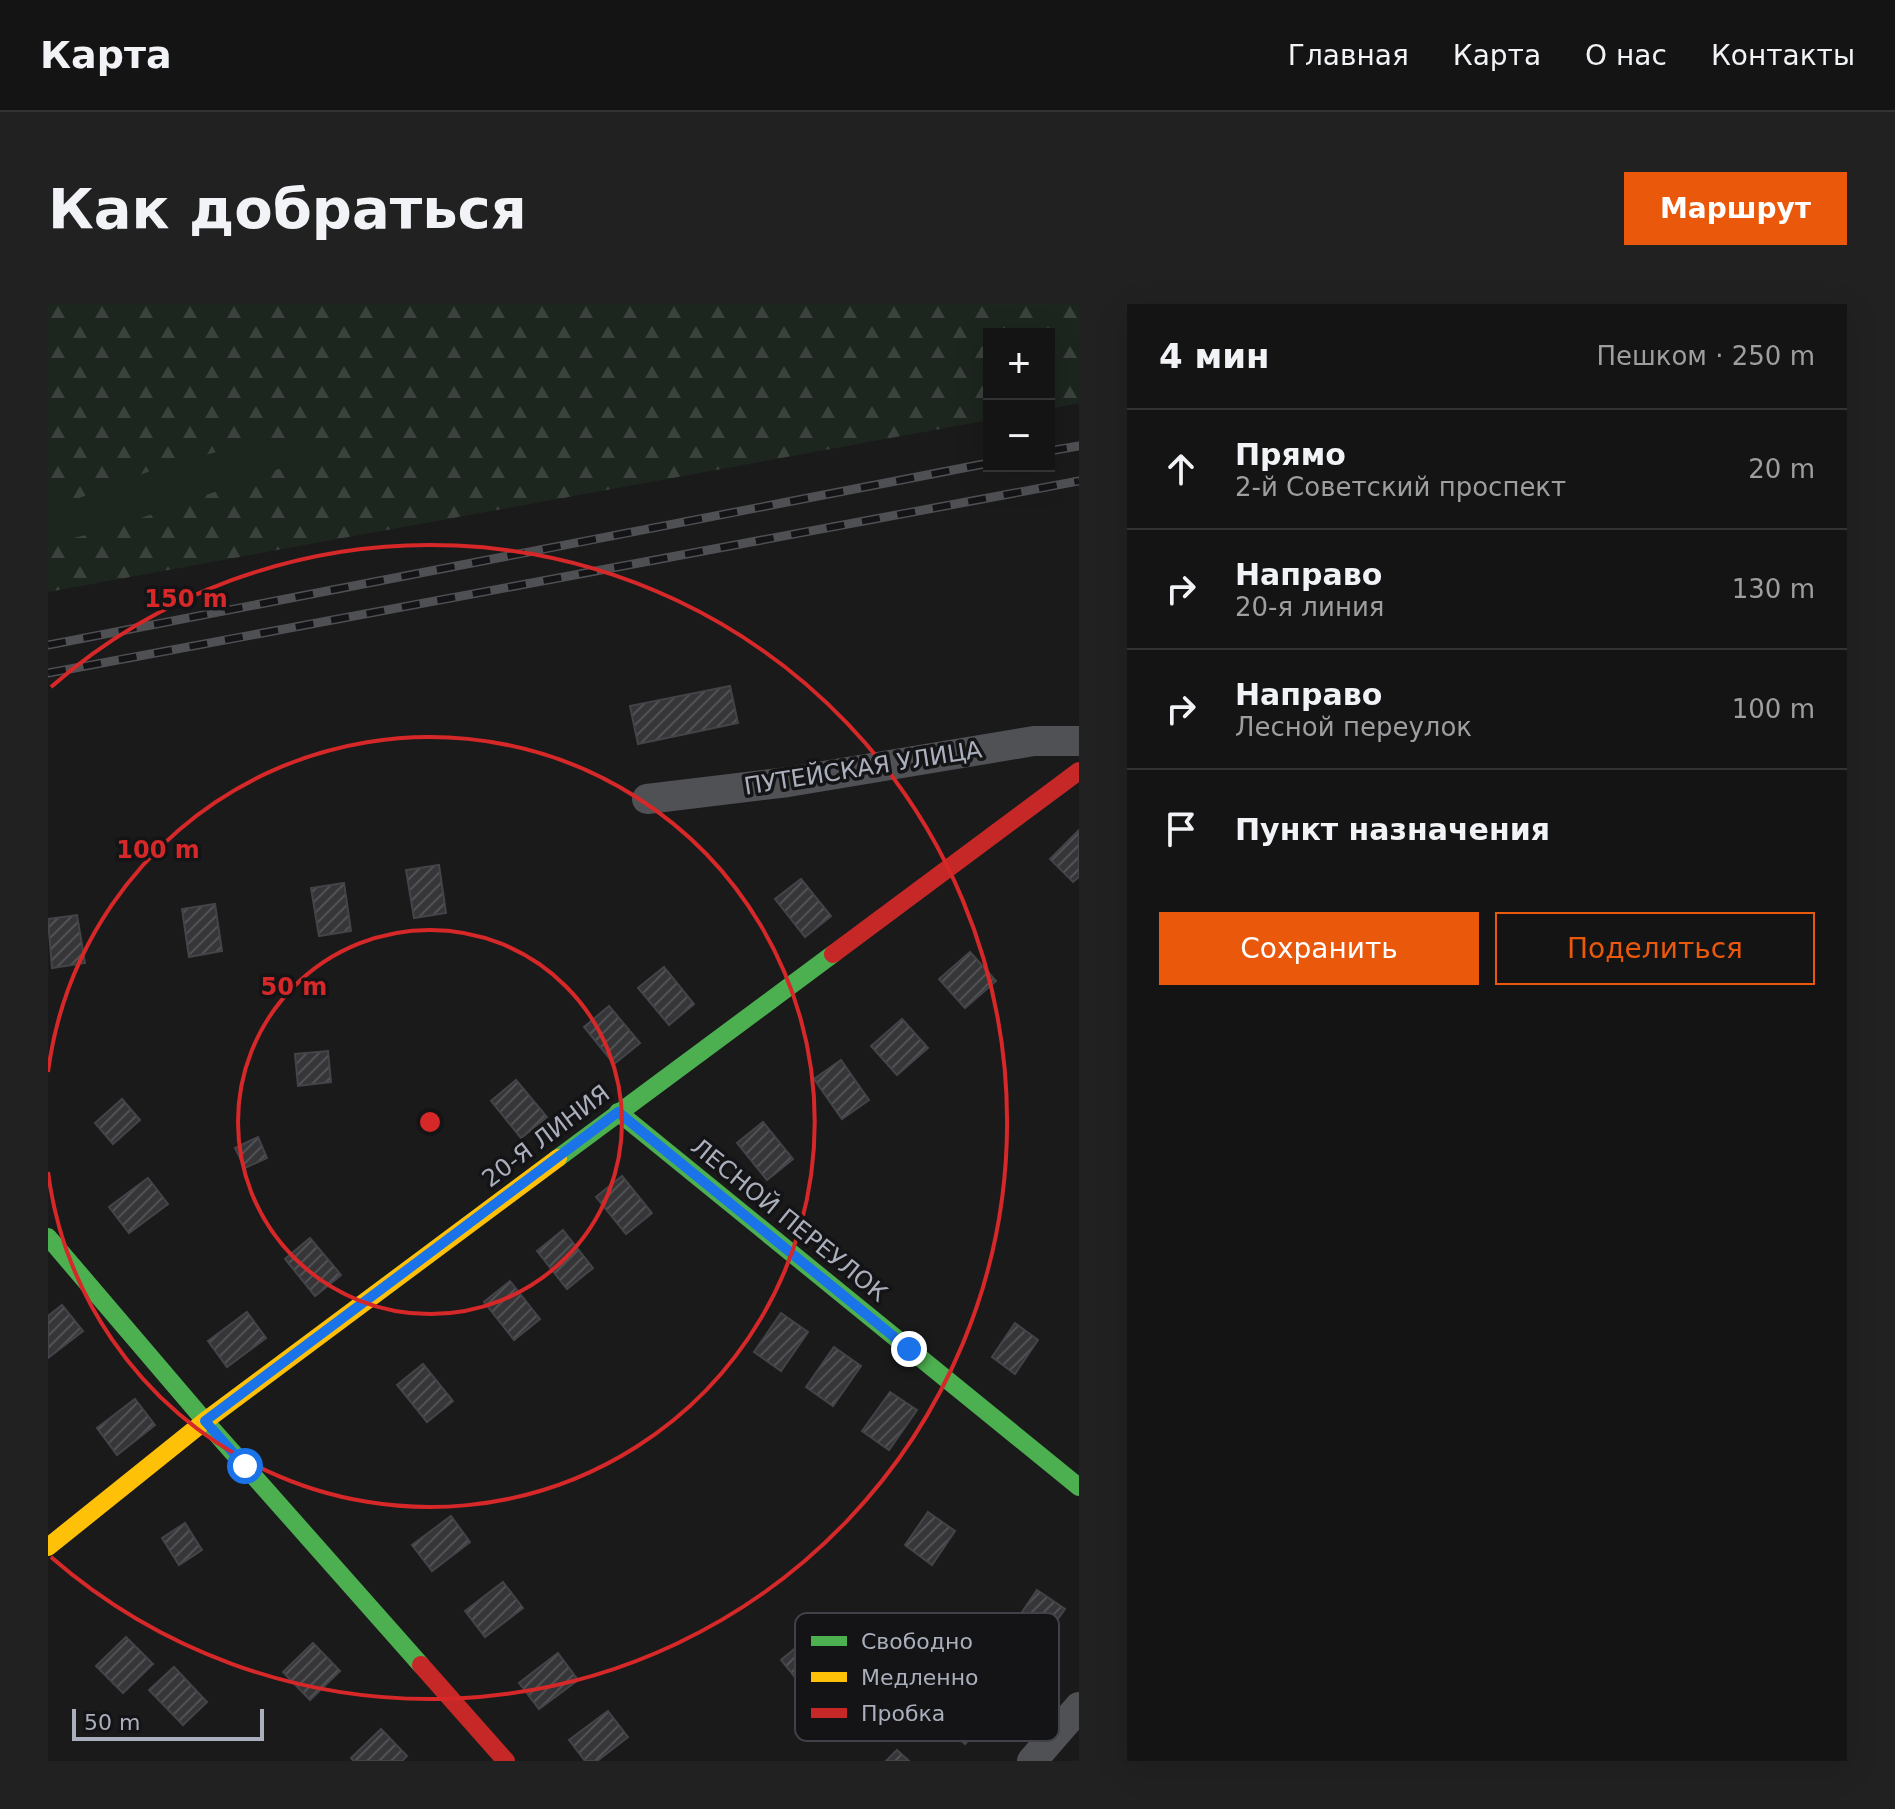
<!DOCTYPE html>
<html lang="ru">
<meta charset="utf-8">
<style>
:root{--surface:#141414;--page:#212122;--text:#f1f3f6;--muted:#9d9ea0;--line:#333334;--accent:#ea580c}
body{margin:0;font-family:"DejaVu Sans",sans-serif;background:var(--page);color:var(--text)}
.controls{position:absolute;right:24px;top:24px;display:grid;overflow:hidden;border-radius:0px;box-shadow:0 8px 32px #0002}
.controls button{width:72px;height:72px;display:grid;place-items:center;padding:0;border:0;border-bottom:2px solid var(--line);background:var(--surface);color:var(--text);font:40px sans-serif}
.scale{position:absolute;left:24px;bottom:20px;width:192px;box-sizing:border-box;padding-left:8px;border:4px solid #aaafbc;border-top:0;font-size:22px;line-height:28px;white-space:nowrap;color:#aaafbc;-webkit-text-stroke:6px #141417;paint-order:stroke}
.stop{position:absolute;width:24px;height:24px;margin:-18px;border:6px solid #1a73e8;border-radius:50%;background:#fff}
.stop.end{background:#1a73e8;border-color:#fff;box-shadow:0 2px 8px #0008}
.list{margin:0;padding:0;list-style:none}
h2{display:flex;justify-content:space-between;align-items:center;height:104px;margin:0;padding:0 32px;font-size:34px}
h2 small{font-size:26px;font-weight:400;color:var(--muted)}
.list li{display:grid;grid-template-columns:52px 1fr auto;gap:24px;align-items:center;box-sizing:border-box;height:120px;padding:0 32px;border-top:2px solid var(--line)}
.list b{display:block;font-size:30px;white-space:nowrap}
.list p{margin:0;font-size:26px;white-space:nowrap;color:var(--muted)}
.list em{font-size:26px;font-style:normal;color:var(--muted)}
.actions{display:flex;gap:16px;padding:24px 32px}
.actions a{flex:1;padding:18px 0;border:2px solid var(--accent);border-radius:0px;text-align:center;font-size:28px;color:var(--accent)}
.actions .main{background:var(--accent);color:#fff}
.icon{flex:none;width:44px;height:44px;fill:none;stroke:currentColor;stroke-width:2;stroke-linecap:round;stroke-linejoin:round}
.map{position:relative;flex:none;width:1031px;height:1457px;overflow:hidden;border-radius:0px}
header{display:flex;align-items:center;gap:48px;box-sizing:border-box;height:112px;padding:0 40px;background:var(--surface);border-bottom:2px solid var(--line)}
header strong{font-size:38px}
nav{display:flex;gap:44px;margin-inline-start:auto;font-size:28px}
.intro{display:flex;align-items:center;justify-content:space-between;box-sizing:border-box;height:192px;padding:0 48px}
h1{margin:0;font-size:56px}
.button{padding:20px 36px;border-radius:0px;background:var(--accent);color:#fff;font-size:28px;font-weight:700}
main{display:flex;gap:48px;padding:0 48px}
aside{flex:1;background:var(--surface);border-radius:0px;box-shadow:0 8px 32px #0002}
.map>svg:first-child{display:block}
</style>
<header>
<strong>Карта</strong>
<nav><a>Главная</a><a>Карта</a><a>О нас</a><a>Контакты</a></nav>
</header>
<div class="intro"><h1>Как добраться</h1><a class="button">Маршрут</a></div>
<main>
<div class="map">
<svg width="1031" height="1457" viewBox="0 0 1031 1457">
<defs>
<pattern id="forest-firs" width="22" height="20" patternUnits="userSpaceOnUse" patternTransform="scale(2)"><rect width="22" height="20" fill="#1d251f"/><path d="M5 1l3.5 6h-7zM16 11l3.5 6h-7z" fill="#3b423e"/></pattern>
<pattern id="building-hatch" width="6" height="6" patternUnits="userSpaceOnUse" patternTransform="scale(2)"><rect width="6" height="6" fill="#363639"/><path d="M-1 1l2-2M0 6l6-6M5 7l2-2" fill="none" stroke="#505154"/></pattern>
</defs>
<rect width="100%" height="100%" fill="#1a1a1b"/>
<polygon fill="#1d251f" points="225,134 277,149 59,226 0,240 0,201 26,196 121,160"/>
<polygon fill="url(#forest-firs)" points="0,0 1031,0 1031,99 1001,105 1001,30 941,30 941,116 0,288 0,240 59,226 276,149 225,134 121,160 26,196 0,201"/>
<g fill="url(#building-hatch)" stroke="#434447" stroke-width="2">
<polygon points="682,382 690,419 590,440 582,402"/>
<polygon points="1031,526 1031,573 1025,578 1002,555"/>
<polygon points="391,561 398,609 366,614 358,566"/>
<polygon points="753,575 783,612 757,633 727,595"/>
<polygon points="296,579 303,627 271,632 263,584"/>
<polygon points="167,600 174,647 141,653 134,605"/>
<polygon points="29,611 37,659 4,664 0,615"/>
<polygon points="922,648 948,677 917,704 891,675"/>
<polygon points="616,663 646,700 621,721 590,684"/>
<polygon points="561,702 592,739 566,760 536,723"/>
<polygon points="854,715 880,744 849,771 823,742"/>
<polygon points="280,747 283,778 250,782 247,750"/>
<polygon points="793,756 821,796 794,815 766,775"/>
<polygon points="468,776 499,813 473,834 443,797"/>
<polygon points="74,795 92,816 65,840 47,819"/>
<polygon points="715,818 745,855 719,876 689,839"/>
<polygon points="210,833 219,854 197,864 187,844"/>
<polygon points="574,872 604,909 578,930 548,893"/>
<polygon points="100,874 120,900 81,929 61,903"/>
<polygon points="515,926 545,964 519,985 489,947"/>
<polygon points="262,934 293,971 267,992 237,955"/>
<polygon points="462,977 492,1015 466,1036 436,998"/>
<polygon points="14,1001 35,1027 0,1054 0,1012"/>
<polygon points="199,1008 218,1034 179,1063 160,1037"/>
<polygon points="733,1009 760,1028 733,1067 706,1048"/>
<polygon points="967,1019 990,1036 967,1070 944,1053"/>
<polygon points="786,1043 813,1062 785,1102 758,1083"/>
<polygon points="375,1060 405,1097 379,1118 349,1081"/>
<polygon points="842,1088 869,1106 841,1146 814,1127"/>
<polygon points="87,1095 107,1121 69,1151 49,1124"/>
<polygon points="880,1208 907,1227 884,1261 857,1241"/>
<polygon points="403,1212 422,1238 384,1267 364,1241"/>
<polygon points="137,1219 154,1246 131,1261 114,1234"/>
<polygon points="455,1278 475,1304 437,1333 417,1307"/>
<polygon points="989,1286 1017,1305 989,1344 962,1326"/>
<polygon points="78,1333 105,1360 75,1389 48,1362"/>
<polygon points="756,1337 778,1364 755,1383 733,1356"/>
<polygon points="265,1339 292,1367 262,1396 235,1368"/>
<polygon points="510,1349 530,1376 491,1405 471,1379"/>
<polygon points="126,1363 159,1398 135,1421 101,1386"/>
<polygon points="903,1383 939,1415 917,1440 881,1408"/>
<polygon points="560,1407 580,1433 549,1457 537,1457 521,1436"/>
<polygon points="333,1425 359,1452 354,1457 306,1457 303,1454"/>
<polygon points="849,1446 861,1457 838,1457"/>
</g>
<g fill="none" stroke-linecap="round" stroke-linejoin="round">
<g stroke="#505155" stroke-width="30">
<polyline points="599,495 740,478 986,437 1031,437"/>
<polyline points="984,1457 1031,1403"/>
</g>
<g stroke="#4caf50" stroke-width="18">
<polyline points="570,808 1031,1183"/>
<polyline points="510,854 785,650"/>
<polyline points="0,933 157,1117 373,1361"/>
</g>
<polyline stroke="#ffc107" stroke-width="18" points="0,1243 157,1117 510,854"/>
<g stroke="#c62828" stroke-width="18">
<polyline points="785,650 1031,467"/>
<polyline points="373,1361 458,1457"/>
</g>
<g stroke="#4f5053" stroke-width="9">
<g id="rail">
<polyline points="1001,147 1031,142"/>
<polyline points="0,341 941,159"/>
<polyline points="0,369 1031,177"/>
</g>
</g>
<use href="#rail" stroke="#141417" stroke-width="6" stroke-dasharray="18" stroke-linecap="butt"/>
</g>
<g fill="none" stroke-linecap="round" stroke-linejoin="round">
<polyline stroke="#1a73e8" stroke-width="10" points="197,1162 157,1117 570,808 861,1045"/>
</g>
<g fill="none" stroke="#d62828" stroke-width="4">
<circle cx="382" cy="818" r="192"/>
<path d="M0 768A385 385 0 1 1 0 868"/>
<path d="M3 383A577 577 0 1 1 3 1253"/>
</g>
<g text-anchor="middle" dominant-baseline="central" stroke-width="7" stroke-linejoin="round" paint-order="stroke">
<g font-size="24" fill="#aaafbc" stroke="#141417">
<text transform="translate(815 464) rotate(-9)">ПУТЕЙСКАЯ УЛИЦА</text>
<text transform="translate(498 832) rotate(-37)">20-Я ЛИНИЯ</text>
<text transform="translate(741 916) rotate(39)">ЛЕСНОЙ ПЕРЕУЛОК</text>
</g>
</g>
<rect x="747" y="1309" width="264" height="128" rx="12" fill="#141417" stroke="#414249" stroke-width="2"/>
<rect x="763" y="1332" width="36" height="10" fill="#4caf50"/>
<rect x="763" y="1368" width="36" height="10" fill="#ffc107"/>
<rect x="763" y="1404" width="36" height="10" fill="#c62828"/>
<g font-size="22" fill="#aaafbc">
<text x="813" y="1345">Свободно</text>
<text x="813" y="1381">Медленно</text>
<text x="813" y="1417">Пробка</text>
</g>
<circle cx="382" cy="818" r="12" fill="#d62828" stroke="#141417" stroke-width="4"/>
<g font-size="24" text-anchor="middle" font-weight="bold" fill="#d62828" stroke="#141417" stroke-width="7" stroke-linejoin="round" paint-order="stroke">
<text x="138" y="303">150 m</text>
<text x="110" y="554">100 m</text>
<text x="246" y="691">50 m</text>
</g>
</svg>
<div class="controls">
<button>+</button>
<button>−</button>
</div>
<div class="scale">50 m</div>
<div class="stop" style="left:197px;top:1162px"></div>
<div class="stop end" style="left:861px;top:1045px"></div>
</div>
<aside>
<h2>4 мин<small>Пешком · 250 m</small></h2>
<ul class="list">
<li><svg class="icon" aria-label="ahead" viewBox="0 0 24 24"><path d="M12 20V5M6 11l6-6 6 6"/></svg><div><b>Прямо</b><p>2-й Советский проспект</p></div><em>20 m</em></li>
<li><svg class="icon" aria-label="right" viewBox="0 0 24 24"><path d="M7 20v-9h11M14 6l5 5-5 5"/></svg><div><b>Направо</b><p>20-я линия</p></div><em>130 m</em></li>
<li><svg class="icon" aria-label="right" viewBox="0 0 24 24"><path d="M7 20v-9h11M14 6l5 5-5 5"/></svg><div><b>Направо</b><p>Лесной переулок</p></div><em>100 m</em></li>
<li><svg class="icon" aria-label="arrive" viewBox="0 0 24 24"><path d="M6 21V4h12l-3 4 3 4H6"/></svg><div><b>Пункт назначения</b></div></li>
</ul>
<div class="actions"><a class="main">Сохранить</a><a>Поделиться</a></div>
</aside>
</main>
